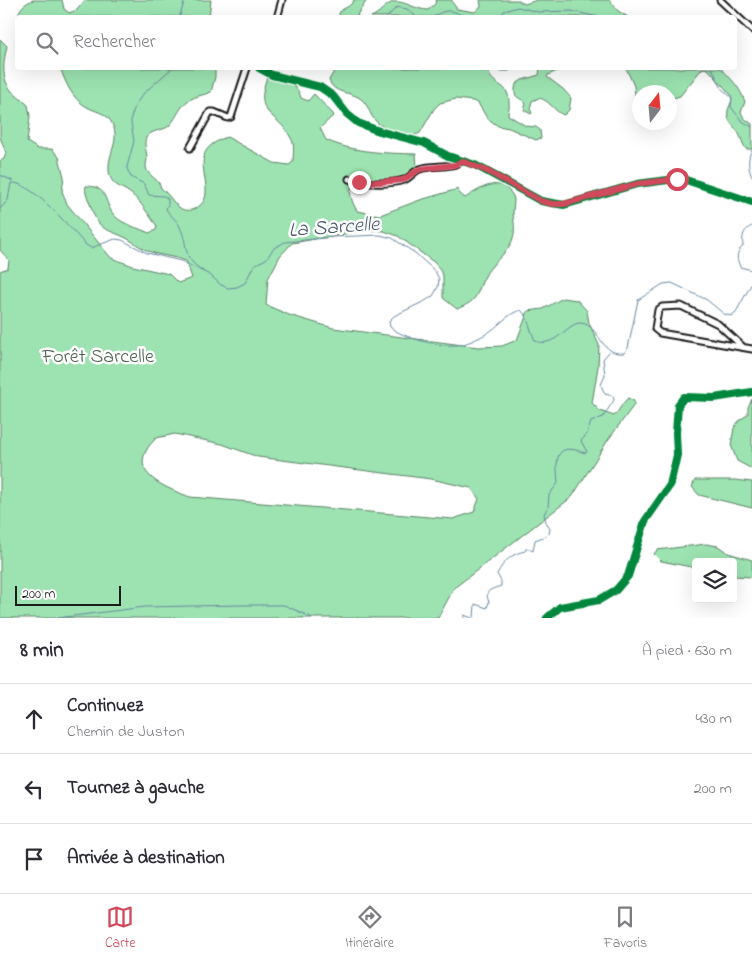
<!DOCTYPE html>
<html lang="fr">
<meta charset="utf-8">
<style>
:root{--surface:#fff;--page:#f7f7f7;--text:#2b2b33;--muted:#7c7c81;--line:#e1e1e2;--accent:#d1495b}
body{margin:0;font-family:"Indie Flower",sans-serif;background:var(--page);color:var(--text)}
.controls{position:absolute;right:15px;bottom:15px;display:grid;overflow:hidden;border-radius:5px;box-shadow:0 5px 20px #0002}
.controls button{width:45px;height:45px;display:grid;place-items:center;padding:0;border:0;border-bottom:1px solid var(--line);background:var(--surface);color:var(--text);font:25px sans-serif}
.compass{position:absolute;left:632px;top:85px;width:45px;height:45px;border-radius:50%;background:var(--surface);box-shadow:0 5px 20px #0002;rotate:16deg}
.scale{position:absolute;left:15px;bottom:12px;width:106px;box-sizing:border-box;padding-left:5px;border:2px solid #1c1c1c;border-top:0;font-size:14px;line-height:18px;white-space:nowrap;color:#1c1c1c;-webkit-text-stroke:4px #fff;paint-order:stroke}
.stop{position:absolute;width:15px;height:15px;margin:-11px;border:4px solid #d1495b;border-radius:50%;background:#fff}
.stop.end{background:#d1495b;border-color:#fff;box-shadow:0 1px 5px #0008}
.list{margin:0;padding:0;list-style:none}
h2{display:flex;justify-content:space-between;align-items:center;height:65px;margin:0;padding:0 20px;font-size:21px}
h2 small{font-size:16px;font-weight:400;color:var(--muted)}
.list li{display:grid;grid-template-columns:32px 1fr auto;gap:15px;align-items:center;box-sizing:border-box;height:70px;padding:0 20px;border-top:1px solid var(--line)}
.list b{display:block;font-size:19px;white-space:nowrap}
.list p{margin:0;font-size:16px;white-space:nowrap;color:var(--muted)}
.list em{font-size:16px;font-style:normal;color:var(--muted)}
.icon{flex:none;width:28px;height:28px;fill:none;stroke:currentColor;stroke-width:2;stroke-linecap:round;stroke-linejoin:round}
.map{position:relative;flex:none;width:752px;height:618px;overflow:hidden}
.search{position:absolute;background:var(--surface);box-shadow:0 5px 20px #0002;left:15px;right:15px;top:15px;height:55px;display:flex;align-items:center;gap:12px;box-sizing:border-box;padding:0 18px;border-radius:5px;color:var(--muted);font-size:19px}
.sheet{height:275px;background:var(--surface)}
nav{display:flex;justify-content:space-around;align-items:center;box-sizing:border-box;height:70px;border-top:1px solid var(--line);background:var(--surface);font-size:14px;color:var(--muted)}
nav a{display:grid;justify-items:center;gap:2px}
nav .on{color:var(--accent)}
.map>svg:first-child{display:block}
</style>
<div class="map">
<svg width="752" height="618" viewBox="0 0 752 618">
<rect width="100%" height="100%" fill="#fff"/>
<filter id="ink" filterUnits="userSpaceOnUse"><feTurbulence type="fractalNoise" baseFrequency=".02" numOctaves="2"/><feDisplacementMap in="SourceGraphic" scale="10" xChannelSelector="R" yChannelSelector="G"/><feConvolveMatrix kernelMatrix="1 2 1 2 8 2 1 2 1" color-interpolation-filters="sRGB"/></filter>
<g filter="url(#ink)">
<g fill="#9ce3b1" stroke="#5c8066" fill-rule="evenodd">
<path d="M33,0H62L64,9L69,13L77,10L85,0H211L209,17H18C19,8 24,4 33,0Z"/>
<path d="M354,0H367L357,15L359,17H340L339,13C344,6 348,10 354,0Z"/>
<path d="M436,0H452V2L457,9L475,12L481,6L480,0H517L525,4L537,0H610L618,11L628,17H371C380,14 385,4 394,2C403,0 416,10 428,10L435,4Z"/>
<path d="M0,39L7,46C3,64 0,82 16,95C20,99 24,101 28,105L30,116L27,142L38,149H52L59,157L64,177L62,191L67,204L111,258L133,266L169,274L178,283L192,278L186,261C174,256 160,256 148,251C141,248 135,243 128,239C105,227 99,233 90,204C88,198 84,192 86,186C109,186 103,202 114,215C121,224 139,228 149,233L156,230L157,226C149,216 141,201 130,193C122,187 113,186 110,176C104,155 124,141 110,120C104,112 96,112 87,107C72,99 66,83 60,68H215V77L211,92C204,95 196,96 189,100C180,106 177,117 170,125C166,129 162,129 156,131C141,136 145,144 147,156C147,160 146,164 146,167C148,177 159,178 161,188C169,194 172,202 180,208C184,211 190,211 194,209C217,200 199,173 204,156C206,146 218,140 227,137L274,163L289,165L293,162C293,155 295,144 291,138C276,110 253,117 267,77C283,81 296,80 301,98L308,101L314,94L334,115L320,128L326,140C355,153 385,153 416,154L417,167C412,171 406,177 400,178C379,182 334,170 357,211L380,215L420,200L458,189L459,193L465,198C478,190 494,178 507,189C510,191 513,195 514,199C514,203 513,209 513,214C514,224 516,231 512,241C506,255 490,264 484,278C475,296 479,300 457,309L443,298V275L435,263L398,236L384,231L368,230L292,243L280,256L268,279L266,305L289,315L333,328L478,347L502,346L517,340L528,311L543,309L563,298L577,300L587,311L589,323L599,345L598,367L592,403L600,411L614,416C620,410 622,403 628,398L634,401V405L608,440L572,497L454,588L438,618H0V271L8,268L9,260L0,250V161L4,159L6,153L0,137ZM175,434L222,444L258,457L431,479L471,488L479,499L474,512L453,519L190,497C172,490 132,477 146,451C148,446 153,442 156,438Z"/>
<path d="M336,68H512L509,71H502L492,69L489,74C496,88 509,83 509,103C510,107 508,110 508,115L526,126L536,127L540,130L541,138L536,140L509,128L498,126L487,118L478,103L473,101L456,99L440,103L434,109L420,133C417,135 412,136 409,136C399,134 380,128 374,119C369,113 368,104 361,99C351,91 334,95 329,80Z"/>
<path d="M540,68L557,69V71L548,75L547,77L563,89L571,98L569,110L564,115C554,112 550,100 539,98L532,101L530,109L532,113L531,114L524,110L526,104C519,95 512,100 516,84L522,80L539,75Z"/>
<path d="M626,68H721C731,79 740,87 745,102L741,112L744,118L752,124V149H746C742,144 742,139 739,134C735,126 726,122 728,110C730,104 733,101 731,95L708,69L703,68L701,70L680,96L670,99V92H640L639,106L636,104L634,86Z"/>
<polygon points="752,399 752,469 737,461 731,445 734,428 738,422 748,414 748,407"/>
<polygon points="695,480 735,480 752,482 752,508 699,495 692,487"/>
<polygon points="706,544 718,546 728,553 752,560 752,577 733,576 733,562 696,562 696,568 661,561 654,554 657,550"/>
</g>
<g fill="none" stroke-linecap="round" stroke-linejoin="round">
<g stroke="#6887a0" stroke-width="1">
<polyline points="179,18 185,0"/>
<polyline points="386,18 397,7 407,9 418,18"/>
<path d="M432,18C445,8 453,9 466,18"/>
<polyline points="499,18 504,11 518,7 538,12 571,11 594,16 612,18"/>
<path d="M172,68L143,94L136,104L131,117V123L134,141L127,167L128,171L131,177L144,184L149,195L164,196L168,199V205L166,208C168,215 177,219 180,227C190,248 180,256 203,271"/>
<polyline points="712,68 722,89 732,98 731,107 742,121 752,127"/>
<path d="M752,150C747,157 748,169 752,177"/>
<polyline points="0,175 13,181"/>
<path d="M0,209L8,200L11,183C30,180 72,230 86,245L91,248L115,239L122,240L147,253L181,261L210,275L221,285L228,288L237,287L245,283L254,265L266,259L274,248L285,242L334,237L380,235L392,238L415,253L435,271L439,279L438,287L433,296L425,301L394,316L389,321L390,327C403,338 439,347 457,345C467,344 477,339 486,334C498,327 508,313 521,310L526,316L535,341C556,349 567,322 581,323C600,325 600,356 624,353L628,348L638,300L663,284L672,283L707,300L724,314L731,316L736,312L752,283"/>
<path d="M752,226C743,230 742,236 743,246C736,253 736,257 740,267L752,270"/>
<path d="M549,534L550,529L546,522L544,514L548,507L549,495L558,483C556,459 554,441 585,453L587,452L581,441L587,434L591,422L603,417L614,400L613,396L605,394L601,385L605,375L603,359L609,352"/>
<polyline points="57,618 145,607 239,605 284,605 313,618"/>
<polyline points="464,618 464,615 472,618"/>
<path d="M474,618L475,604L487,608L489,602C484,590 490,590 501,586V581L497,574C504,561 511,554 525,551L527,548L533,551L535,540L546,536"/>
</g>
<g stroke="#1c1c1c" stroke-width="9">
<g id="minor">
<polyline points="720,0 752,30"/>
<polyline points="277,18 282,0"/>
<polyline points="259,68 272,75 320,87 333,96 347,114 358,123 379,131 424,143 448,156 475,165 541,201 564,205 637,184 668,180 686,180 752,202"/>
<polyline points="190,148 210,112 214,112 228,118 231,117 247,68"/>
<path d="M349,179C365,184 388,185 404,180C410,178 414,171 420,169C434,164 450,169 462,161"/>
<polyline points="743,347 718,324 681,306 662,307 658,310 655,329 660,333 752,349"/>
<polyline points="547,618 560,607 599,600 616,590 628,576 645,521 670,485 677,455 676,433 678,405 684,397 714,398 752,392"/>
</g>
</g>
<use href="#minor" stroke="#fff" stroke-width="5"/>
<g stroke="#fff" stroke-width="11">
<g id="cycleway">
<polyline points="259,68 272,75 320,87 333,96 347,114 358,123 379,131 424,143 448,156 475,165 541,201 564,205 637,184 668,180 686,180 752,202"/>
<polyline points="547,618 560,607 599,600 616,590 628,576 645,521 670,485 677,455 676,433 678,405 684,397 714,398 752,392"/>
</g>
</g>
<use href="#cycleway" stroke="#00873e" stroke-width="8"/>
</g>
</g>
<g fill="none" stroke-linecap="round" stroke-linejoin="round" filter="url(#ink)">
<polyline stroke="#d1495b" stroke-width="6" points="359,182 380,182 403,180 420,169 455,165 462,161 487,171 541,201 553,204 564,204 637,184 677,179"/>
</g>
<g text-anchor="middle" dominant-baseline="central" stroke-width="5" stroke-linejoin="round" paint-order="stroke">
<g font-size="20" fill="#496250" stroke="#fff">
<text x="98" y="357">Forêt Sarcelle</text>
</g>
<g font-size="21" font-style="italic" fill="#485b69" stroke="#fff">
<text transform="translate(334 228) rotate(-4)">La Sarcelle</text>
</g>
</g>
</svg>
<div class="controls">
<button><svg class="icon" aria-label="layers" viewBox="0 0 24 24"><path d="M12 4l9 5-9 5-9-5zM3 14l9 5 9-5"/></svg></button>
</div>
<svg class="compass" viewBox="-18 -18 36 36"><path d="M0-13l5 13h-10z" fill="#e53935"/><path d="M0 13l5-13h-10z" fill="#7c7c81"/></svg>
<div class="scale">200 m</div>
<div class="stop" style="left:677px;top:179px"></div>
<div class="stop end" style="left:359px;top:182px"></div>
<div class="search"><svg class="icon" aria-label="search" viewBox="0 0 24 24"><circle cx="10" cy="10" r="6"/><path d="M15 15l6 6"/></svg>Rechercher</div>
</div>
<section class="sheet">
<h2>8 min<small>À pied · 630 m</small></h2>
<ul class="list">
<li><svg class="icon" aria-label="ahead" viewBox="0 0 24 24"><path d="M12 20V5M6 11l6-6 6 6"/></svg><div><b>Continuez</b><p>Chemin de Juston</p></div><em>430 m</em></li>
<li><svg class="icon" aria-label="left" viewBox="0 0 24 24"><path d="M17 20v-9H6M10 6l-5 5 5 5"/></svg><div><b>Tournez à gauche</b></div><em>200 m</em></li>
<li><svg class="icon" aria-label="arrive" viewBox="0 0 24 24"><path d="M6 21V4h12l-3 4 3 4H6"/></svg><div><b>Arrivée à destination</b></div></li>
</ul>
</section>
<nav>
<a class="on"><svg class="icon" aria-label="map" viewBox="0 0 24 24"><path d="M3 6l6-2 6 2 6-2v14l-6 2-6-2-6 2zM9 4v14M15 6v14"/></svg>Carte</a>
<a><svg class="icon" aria-label="directions" viewBox="0 0 24 24"><path d="M12 3l9 9-9 9-9-9zM9 14v-3h6M13 9l2 2-2 2"/></svg>Itinéraire</a>
<a><svg class="icon" aria-label="saved" viewBox="0 0 24 24"><path d="M7 4h10v16l-5-4-5 4z"/></svg>Favoris</a>
</nav>
